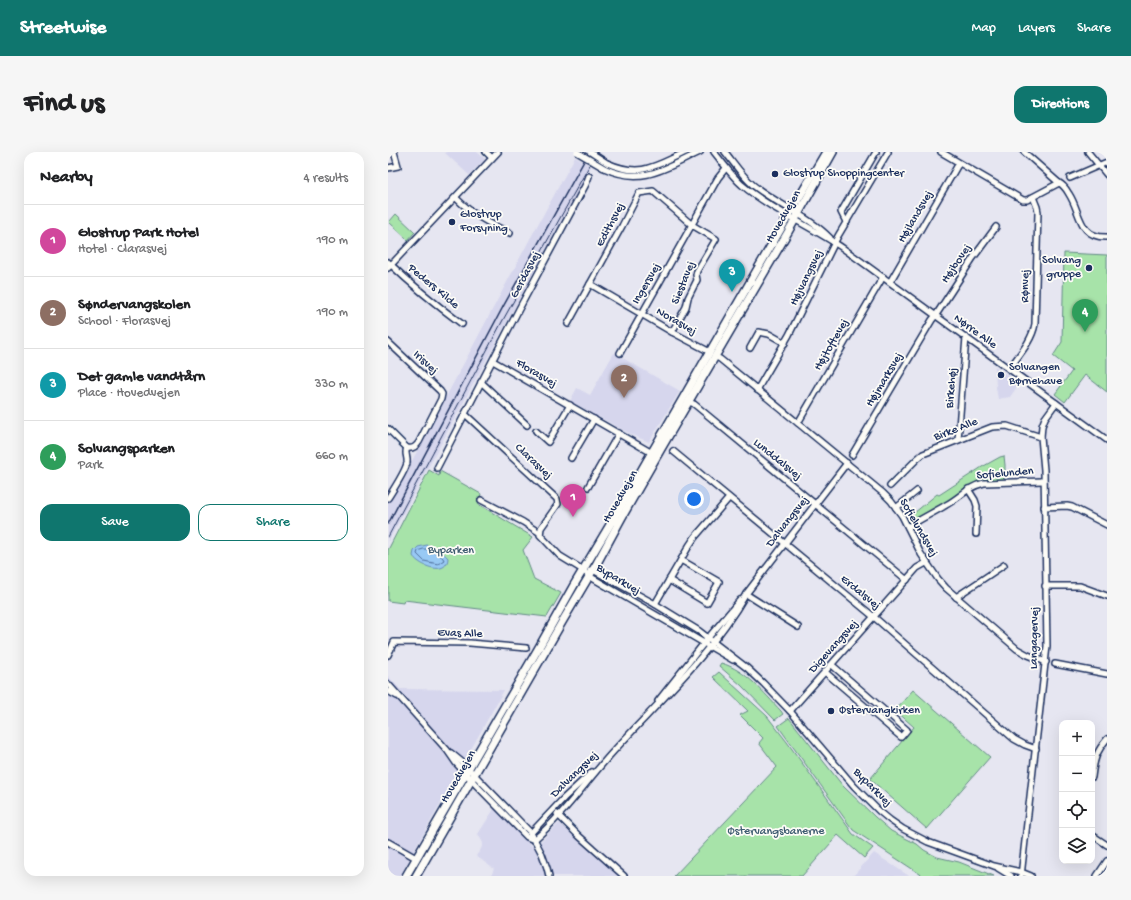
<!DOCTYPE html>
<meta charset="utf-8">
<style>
:root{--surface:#fff;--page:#f6f6f6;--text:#202124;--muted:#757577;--line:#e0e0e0;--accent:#0f766e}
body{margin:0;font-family:"Gochi Hand",sans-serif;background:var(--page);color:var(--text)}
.controls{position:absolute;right:12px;bottom:12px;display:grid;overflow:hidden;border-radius:8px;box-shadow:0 4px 16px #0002}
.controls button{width:36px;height:36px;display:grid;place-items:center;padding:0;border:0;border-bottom:1px solid var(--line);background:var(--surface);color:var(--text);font:20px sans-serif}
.you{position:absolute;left:306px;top:347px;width:14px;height:14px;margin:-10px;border:3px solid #fff;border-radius:50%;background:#1a73e8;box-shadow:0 0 0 6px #1a73e833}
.badge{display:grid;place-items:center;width:26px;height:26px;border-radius:50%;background:var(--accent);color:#fff;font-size:13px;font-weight:700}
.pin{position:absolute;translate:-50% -33px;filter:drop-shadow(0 1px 2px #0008)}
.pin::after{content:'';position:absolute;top:21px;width:14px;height:12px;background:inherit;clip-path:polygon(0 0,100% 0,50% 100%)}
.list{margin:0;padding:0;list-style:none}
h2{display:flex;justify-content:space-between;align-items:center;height:52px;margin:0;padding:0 16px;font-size:17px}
h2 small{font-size:13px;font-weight:400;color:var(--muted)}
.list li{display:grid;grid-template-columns:26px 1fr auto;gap:12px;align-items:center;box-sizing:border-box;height:72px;padding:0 16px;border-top:1px solid var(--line)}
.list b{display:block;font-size:15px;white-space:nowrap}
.list p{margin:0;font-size:13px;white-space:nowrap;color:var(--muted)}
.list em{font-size:13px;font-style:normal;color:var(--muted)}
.actions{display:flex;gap:8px;padding:12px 16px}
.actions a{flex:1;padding:9px 0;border:1px solid var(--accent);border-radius:12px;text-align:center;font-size:14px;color:var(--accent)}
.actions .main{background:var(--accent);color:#fff}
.icon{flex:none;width:22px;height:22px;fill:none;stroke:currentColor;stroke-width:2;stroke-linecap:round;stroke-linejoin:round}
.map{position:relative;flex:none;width:719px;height:724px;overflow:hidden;border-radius:12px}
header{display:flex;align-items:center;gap:24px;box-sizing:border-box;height:56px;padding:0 20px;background:var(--accent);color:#fff}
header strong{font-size:19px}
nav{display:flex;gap:22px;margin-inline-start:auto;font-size:14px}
.intro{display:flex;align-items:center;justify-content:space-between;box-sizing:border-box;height:96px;padding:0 24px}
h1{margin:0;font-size:28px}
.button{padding:10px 18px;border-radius:12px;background:var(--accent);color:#fff;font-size:14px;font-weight:700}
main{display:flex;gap:24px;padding:0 24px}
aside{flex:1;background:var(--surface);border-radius:12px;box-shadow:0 4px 16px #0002}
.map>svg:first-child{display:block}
</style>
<header>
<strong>Streetwise</strong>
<nav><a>Map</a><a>Layers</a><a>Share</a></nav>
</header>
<div class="intro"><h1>Find us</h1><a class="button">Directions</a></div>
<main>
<aside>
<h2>Nearby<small>4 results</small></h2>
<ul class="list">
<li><span class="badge" style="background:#d1479c">1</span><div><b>Glostrup Park Hotel</b><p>Hotel · Clarasvej</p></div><em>190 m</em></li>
<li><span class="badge" style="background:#8d6e63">2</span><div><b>Søndervangskolen</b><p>School · Florasvej</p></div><em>190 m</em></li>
<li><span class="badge" style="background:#0f9aa8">3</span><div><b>Det gamle vandtårn</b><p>Place · Hovedvejen</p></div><em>330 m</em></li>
<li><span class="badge" style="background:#2e9e5b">4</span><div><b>Solvangsparken</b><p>Park</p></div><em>660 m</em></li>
</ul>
<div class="actions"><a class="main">Save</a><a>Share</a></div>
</aside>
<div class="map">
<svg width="719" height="724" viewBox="0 0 719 724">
<rect width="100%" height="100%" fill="#e6e6f1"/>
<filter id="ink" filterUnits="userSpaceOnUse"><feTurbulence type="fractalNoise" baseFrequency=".025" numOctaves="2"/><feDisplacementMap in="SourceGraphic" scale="8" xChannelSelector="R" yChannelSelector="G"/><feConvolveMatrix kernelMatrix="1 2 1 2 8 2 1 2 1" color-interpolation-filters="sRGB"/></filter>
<g filter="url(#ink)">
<g fill="#d6d6ed">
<polygon points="58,0 89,0 97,7 81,23 57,1"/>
<polygon points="187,5 203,14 0,390 0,351 24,308 25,307 143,85"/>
<polygon points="226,201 292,239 261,290 242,282 182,249 189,236 202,243"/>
<polygon points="607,214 631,232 622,245 610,247 608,235"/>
<polygon points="0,524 12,537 116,538 12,724 0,724"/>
<polygon points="106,657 146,696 171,671 232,724 103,724 106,717 88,704 93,697 95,691 90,682"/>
<polygon points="486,701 521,724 465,724"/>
</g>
<g fill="#a7e3a9" stroke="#618984">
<polygon points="8,62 27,80 20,88 1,70"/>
<polygon points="676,101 719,103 719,240 697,223 677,250 667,242 684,219 665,204 674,190"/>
<polygon points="616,304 617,313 617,329 595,330 522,371 520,366 549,342 551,343 594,315 612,305"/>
<polygon points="41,318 51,324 52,319 93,342 90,352 145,385 135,398 146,427 173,441 159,465 16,448 15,451 0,449 0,398"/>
<path d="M333,511C358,518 376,541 393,559L395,562L387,568L353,533L331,514Z"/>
<polygon points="331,520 379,564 399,590 465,682 485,696 476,706 450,683 414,724 286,724 389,615 371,591 375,586 352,563 360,559 325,525"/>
<polygon points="525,538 602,605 539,677 482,627 526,575 507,558"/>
<polygon points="401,566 455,634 487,665 503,679 529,692 536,698 549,705 571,710 606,724 535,724 465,678 390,574"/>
</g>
<path fill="#98c9f4" stroke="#668bb8" d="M39,393C48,395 54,399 60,406C59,425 31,414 25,404L26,399L30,395Z"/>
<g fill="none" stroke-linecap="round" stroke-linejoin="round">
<path stroke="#4d6d9a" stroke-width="1" d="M36,397C44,397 50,401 55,406L56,408L50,412L36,409L29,402L30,399Z"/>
<g stroke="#1b2f5e" stroke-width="8">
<g id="minor">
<polyline points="98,0 104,6"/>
<path d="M326,0C335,11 343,23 354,33C385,59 423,74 456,97L719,288"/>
<path d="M337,0C346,11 354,24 365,33C388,52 421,64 442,86"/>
<polyline points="553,0 635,48 639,48 671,31"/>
<path d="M636,0L671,31C676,33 678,37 681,42C693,60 690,86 719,85"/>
<polyline points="700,0 719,23"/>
<path d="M219,11C253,26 267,14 298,0"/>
<polyline points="0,16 10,14 6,0"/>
<path d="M216,16C254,34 278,16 312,0"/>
<polyline points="682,26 719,10"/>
<path d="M68,46C85,63 100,71 122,81"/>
<polyline points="459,70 457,68 453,60 488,0"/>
<path d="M0,110C24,133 47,152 74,172"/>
<polyline points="0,116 110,0"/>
<polyline points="502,130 571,11"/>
<polyline points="202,132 284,180 322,200"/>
<polyline points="180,172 234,74 251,41 265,39 304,73 328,87 309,119 308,123 309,128 300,146 298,155 284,180"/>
<path d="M0,190L52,239L54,242L53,247L31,290C28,295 25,297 19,296"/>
<polyline points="362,196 371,180 381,182 397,191"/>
<polyline points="232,201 330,26 338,16"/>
<polyline points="328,205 332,207 495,341 503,349 514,364 533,402 550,427 558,436 629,497 640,503 658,510"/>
<polyline points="105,209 264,301"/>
<path d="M621,217C631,203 644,189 647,172L650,60L649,55L645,45"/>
<polyline points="93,230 139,273"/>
<polyline points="369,238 401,183 450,84 500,0"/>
<polyline points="301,250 306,252 519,428"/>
<polyline points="77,262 169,347 170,352 153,376 152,383 172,404 195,418 201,424 345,508"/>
<polyline points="410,271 495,125"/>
<polyline points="0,277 19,296"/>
<polyline points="148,279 160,290 182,253"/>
<polyline points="570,288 578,185"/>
<polyline points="285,299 486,465 626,587 637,593 648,597"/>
<polyline points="464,303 544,168 548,163 585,106 608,75"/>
<polyline points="183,306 206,267"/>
<polyline points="49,316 131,157 198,32 201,24"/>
<polyline points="502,334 529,307 535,302 604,275 619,274 653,285"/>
<polyline points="200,335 231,281"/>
<polyline points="580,337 587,348 589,354 588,382"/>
<path d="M0,346C5,338 17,320 19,311C20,305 16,301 19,296"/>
<polyline points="93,348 135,370 152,381"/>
<polyline points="656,355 679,354 684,355 719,373"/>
<polyline points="508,356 529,339"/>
<path d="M520,375C532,367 545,361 558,353C573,345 579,335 596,331L655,329"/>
<polyline points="202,418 205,418 267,452 311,479 359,516 375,531 402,559 466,634 491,659 502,668 515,677 540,690 606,714 633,720 643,724"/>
<polyline points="281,428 319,451 331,430 293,408"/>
<polyline points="657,434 692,434 719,444"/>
<polyline points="358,442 410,475"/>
<polyline points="568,445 616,413"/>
<polyline points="267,452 301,394 307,385 341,346"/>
<polyline points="0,503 6,490 82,491 138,496"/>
<polyline points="667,512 719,522"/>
<polyline points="437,520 513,585 519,578 444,513"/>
<polyline points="0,532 59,598 68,611 89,634 139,685 146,688"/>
<polyline points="0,539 9,544"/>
<polyline points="270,549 320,486 352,448"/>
<polyline points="402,559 529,416 538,411"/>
<polyline points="63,601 74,610 143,681 154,702 159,716 161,724"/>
<path d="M704,625C706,608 708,600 719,587"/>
<polyline points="169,662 191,684 236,724"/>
<polyline points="142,682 176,646 204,620"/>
<polyline points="704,683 719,693"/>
<path d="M146,688C175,663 197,631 223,602C270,550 322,504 358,442L459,311"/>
<polyline points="0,690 28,706"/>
<polyline points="610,716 623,724"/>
<polyline points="633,724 659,494 656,318 653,285 654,274 657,266 668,251"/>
<polyline points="709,724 719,709"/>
</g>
</g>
<g stroke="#1b2f5e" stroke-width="10">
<g id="major">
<polyline points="18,724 150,497 186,433 226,366 395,73 438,0"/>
<polyline points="28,724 174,470 209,411 234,365 274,295 400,80 445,0"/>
</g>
</g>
<use href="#minor" stroke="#fdfcf7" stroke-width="5"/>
<use href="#major" stroke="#fdfcf7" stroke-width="7"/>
<polyline stroke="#1b2f5e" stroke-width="1" points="0,385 115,168 209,0"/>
<polyline stroke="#1b2f5e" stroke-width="1.5" points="0,372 116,153 201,0"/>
<g stroke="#1b2f5e" stroke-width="8" stroke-linecap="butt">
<g id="minor-bridge">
<polyline points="189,0 216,16"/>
<polyline points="202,0 219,11"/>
</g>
</g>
<use href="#minor-bridge" stroke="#fdfcf7" stroke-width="5"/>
</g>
</g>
<g fill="#1b2f5e" stroke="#fdfcf7" stroke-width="1.5">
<circle cx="387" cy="22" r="4"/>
<circle cx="64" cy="70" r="4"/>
<circle cx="701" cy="116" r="4"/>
<circle cx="613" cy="223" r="4"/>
<circle cx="443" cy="559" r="4"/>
</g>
<g text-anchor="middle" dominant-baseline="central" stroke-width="3.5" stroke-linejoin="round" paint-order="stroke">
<g font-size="12" fill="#1b2f5e" stroke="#fdfcf7" text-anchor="start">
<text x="395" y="22">Glostrup Shoppingcenter</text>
<text x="72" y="63">Glostrup<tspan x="72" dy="14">Forsyning</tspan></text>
<text x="693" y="109" text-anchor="end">Solvang<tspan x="693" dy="14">gruppe</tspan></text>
<text x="621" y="216">Solvangen<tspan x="621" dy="14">Børnehave</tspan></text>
<text x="451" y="559">Østervangkirken</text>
</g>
<g font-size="12" fill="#1b2f5e" stroke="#fdfcf7">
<text transform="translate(396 65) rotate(-60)">Hovedvejen</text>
<text transform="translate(528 65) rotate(-60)">Højlandsvej</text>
<text transform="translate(223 73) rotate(-62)">Edithsvej</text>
<text transform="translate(569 112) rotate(-56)">Højbovej</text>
<text transform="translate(138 123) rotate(-62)">Gerdasvej</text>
<text transform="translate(419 126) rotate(-64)">Højvangsvej</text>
<text transform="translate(296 131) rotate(-68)">Siestavej</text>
<text transform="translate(259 132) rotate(-60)">Ingersvej</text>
<text transform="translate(638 134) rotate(-89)">Rønvej</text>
<text transform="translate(45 135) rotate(40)">Peders Kilde</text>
<text transform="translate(288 170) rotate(30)">Norasvej</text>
<text transform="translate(587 180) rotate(36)">Nørre Alle</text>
<text transform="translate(444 193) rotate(-60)">Højtoftevej</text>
<text transform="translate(37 211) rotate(43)">Irisvej</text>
<text transform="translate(148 222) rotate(30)">Florasvej</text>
<text transform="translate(497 228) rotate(-59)">Højmarksvej</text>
<text transform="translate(564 236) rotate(-85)">Birkehøj</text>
<text transform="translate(568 278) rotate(-21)">Birke Alle</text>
<text transform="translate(389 308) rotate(39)">Lunddalsvej</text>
<text transform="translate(145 310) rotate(43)">Clarasvej</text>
<text transform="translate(617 322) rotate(-5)">Sofielunden</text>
<text transform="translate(233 345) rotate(-60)">Hovedvejen</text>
<text transform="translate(400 370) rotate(-52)">Dalvangsvej</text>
<text transform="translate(530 376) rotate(60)">Sofielundsvej</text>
<text transform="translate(230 428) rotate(31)">Byparkvej</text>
<text transform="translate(472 441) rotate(39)">Erdalsvej</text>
<text transform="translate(72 482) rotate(2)">Evas Alle</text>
<text transform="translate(647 486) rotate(-89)">Langagervej</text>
<text transform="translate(446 495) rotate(-48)">Digevangsvej</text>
<text transform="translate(187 623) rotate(-44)">Dalvangsvej</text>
<text transform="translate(71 625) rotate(-60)">Hovedvejen</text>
<text transform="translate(484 636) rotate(45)">Byparkvej</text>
</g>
<g font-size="12" fill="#3e5c71" stroke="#fdfcf7">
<text x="63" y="399">Byparken</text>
<text x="388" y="680">Østervangsbanerne</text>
</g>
</g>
</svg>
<div class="controls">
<button>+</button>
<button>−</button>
<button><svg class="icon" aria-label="locate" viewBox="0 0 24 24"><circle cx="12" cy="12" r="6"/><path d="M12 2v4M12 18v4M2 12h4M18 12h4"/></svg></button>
<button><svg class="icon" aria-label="layers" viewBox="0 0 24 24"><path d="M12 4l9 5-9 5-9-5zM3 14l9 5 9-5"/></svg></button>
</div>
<div class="you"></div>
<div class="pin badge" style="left:185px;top:365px;background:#d1479c">1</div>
<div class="pin badge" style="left:236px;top:246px;background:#8d6e63">2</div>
<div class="pin badge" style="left:344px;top:140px;background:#0f9aa8">3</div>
<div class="pin badge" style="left:697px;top:180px;background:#2e9e5b">4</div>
</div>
</main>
